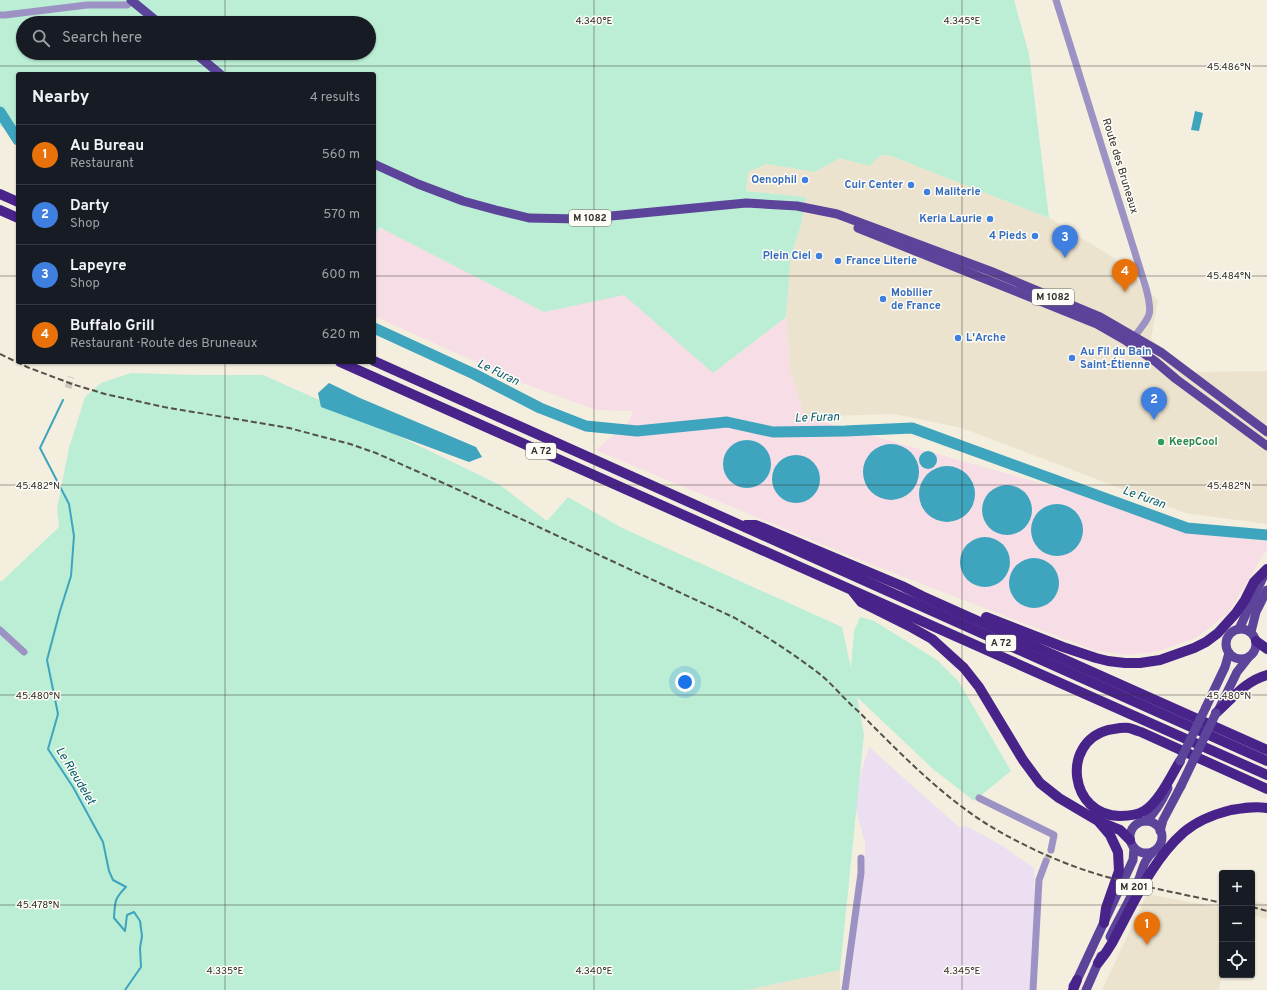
<!DOCTYPE html>
<meta charset="utf-8">
<style>
:root{--surface:#171b24;--page:#20242c;--text:#f1f3f6;--muted:#9ea1a6;--line:#363941;--accent:#0b8043}
body{margin:0;font-family:Overpass,sans-serif;background:var(--page);color:var(--text)}
.controls{position:absolute;right:12px;bottom:12px;display:grid;overflow:hidden;border-radius:4px;box-shadow:0 1px 3px #0004}
.controls button{width:36px;height:36px;display:grid;place-items:center;padding:0;border:0;border-bottom:1px solid var(--line);background:var(--surface);color:var(--text);font:20px sans-serif}
.you{position:absolute;left:685px;top:682px;width:14px;height:14px;margin:-10px;border:3px solid #fff;border-radius:50%;background:#1a73e8;box-shadow:0 0 0 6px #1a73e833}
.badge{display:grid;place-items:center;width:26px;height:26px;border-radius:50%;background:var(--accent);color:#fff;font-size:13px;font-weight:700}
.pin{position:absolute;translate:-50% -33px;filter:drop-shadow(0 1px 2px #0008)}
.pin::after{content:'';position:absolute;top:21px;width:14px;height:12px;background:inherit;clip-path:polygon(0 0,100% 0,50% 100%)}
.list{margin:0;padding:0;list-style:none}
h2{display:flex;justify-content:space-between;align-items:center;height:52px;margin:0;padding:0 16px;font-size:17px}
h2 small{font-size:13px;font-weight:400;color:var(--muted)}
.list li{display:grid;grid-template-columns:26px 1fr auto;gap:12px;align-items:center;box-sizing:border-box;height:60px;padding:0 16px;border-top:1px solid var(--line)}
.list b{display:block;font-size:15px;white-space:nowrap}
.list p{margin:0;font-size:13px;white-space:nowrap;color:var(--muted)}
.list em{font-size:13px;font-style:normal;color:var(--muted)}
.icon{flex:none;width:22px;height:22px;fill:none;stroke:currentColor;stroke-width:2;stroke-linecap:round;stroke-linejoin:round}
.map{position:relative;flex:none;width:1267px;height:990px;overflow:hidden}
.search{position:absolute;background:var(--surface);box-shadow:0 1px 3px #0004;left:16px;top:16px;width:360px;height:44px;display:flex;align-items:center;gap:10px;box-sizing:border-box;padding:0 14px;border-radius:22px;color:var(--muted);font-size:15px}
.panel{position:absolute;background:var(--surface);box-shadow:0 1px 3px #0004;left:16px;top:72px;width:360px;height:292px;border-radius:4px}
.map>svg:first-child{display:block}
</style>
<div class="map">
<svg width="1267" height="990" viewBox="0 0 1267 990">
<rect width="100%" height="100%" fill="#f4eedf"/>
<g fill="#ece3ce">
<polygon points="881,155 891,156 1049,218 1114,258 1158,300 1151,339 1194,372 1267,371 1267,524 1185,513 962,428 894,414 805,417 790,370 786,317 791,255 801,225 806,197 746,191 748,172 766,164 815,172 840,158 869,166"/>
<polygon points="1147,894 1222,908 1222,975 1219,990 1102,990"/>
<polygon points="1252,900 1267,904 1267,919 1252,915"/>
<polygon points="840,970 840,990 747,990"/>
</g>
<polygon fill="#f6dde6" points="379,227 544,312 624,294 713,373 786,317 790,370 805,417 1090,497 1184,530 1267,542 1267,549 1228,613 1196,638 1159,651 1130,655 1096,651 860,560 595,450 628,423 633,411 596,410 520,382 374,316 374,237"/>
<polygon fill="#eddff2" points="869,747 960,828 965,825 1001,845 1034,868 1035,905 1030,990 849,990 865,863 865,843 853,799"/>
<g fill="#bbeed4" fill-rule="evenodd">
<path d="M0,0H1014L1029,54L1049,218L891,156L881,155L869,166L840,158L815,172L766,164L748,172L746,191L806,197L801,225L791,255L786,317L713,373L624,295L544,312L379,227L374,237V74H18V135L0,126ZM23,23H369V53H23Z"/>
<polygon points="131,373 195,375 263,375 380,427 500,485 547,521 568,497 622,528 842,627 851,668 854,631 860,617 874,621 937,660 959,682 1011,771 974,801 933,769 857,697 864,734 840,970 747,990 0,990 0,581 2,581 59,527 57,508 69,448 85,397 101,383"/>
</g>
<g fill="#3fa4be">
<polygon points="1195,111 1203,113 1199,131 1191,130"/>
<polygon points="329,383 360,398 476,447 482,457 469,462 321,407 318,393"/>
<circle cx="747" cy="464" r="24"/>
<circle cx="891" cy="472" r="28"/>
<circle cx="928" cy="460" r="9"/>
<circle cx="796" cy="479" r="24"/>
<circle cx="947" cy="494" r="28"/>
<circle cx="1007" cy="510" r="25"/>
<circle cx="1057" cy="530" r="26"/>
<circle cx="985" cy="562" r="25"/>
<circle cx="1034" cy="583" r="25"/>
</g>
<g fill="none" stroke-linecap="round" stroke-linejoin="round">
<path stroke="#3fa4be" stroke-width="2" d="M63,400L40,448L69,504L74,536L71,576L60,611L47,660L58,714L48,749L73,787L103,842L109,871L113,880L126,887C114,899 115,902 114,918L125,931L127,915L134,912L140,921L142,936L140,948L141,967L125,990"/>
<g stroke="#3fa4be" stroke-width="11">
<polyline points="0,112 18,140"/>
<polyline points="374,328 474,374 540,408 586,426 637,431 727,422 773,432 845,431 912,428 1187,528 1267,535"/>
</g>
<g stroke="#cdc8bb" stroke-width="7" stroke-dasharray="7 3.5" stroke-linecap="butt">
<polyline points="68,388 71,377"/>
<polyline points="1046,861 1051,850"/>
</g>
<g stroke="#9c93c4" stroke-width="7">
<path d="M1056,0L1146,288C1153,315 1151,315 1134,337L1131,338"/>
<polyline points="0,15 5,15 87,5 127,5 133,1"/>
<polyline points="0,630 24,652"/>
<polyline points="979,798 1054,835 1051,850"/>
<polyline points="845,990 861,873 861,858"/>
<polyline points="1033,990 1039,880 1046,861"/>
</g>
<g stroke="#5c449b" stroke-width="9">
<polyline points="131,0 159,23"/>
<polyline points="195,53 220,74"/>
<polyline points="374,164 418,184 463,201 496,210 529,218 580,219 746,203 797,206 837,214 990,271 1100,317 1162,353 1267,432"/>
<polyline points="858,228 1097,324 1125,340 1156,362 1176,379 1267,446"/>
<circle cx="1241" cy="644" r="15"/>
<polyline points="1239,629 1266,571"/>
<polyline points="1251,632 1256,612 1267,590"/>
<polyline points="1206,707 1225,667 1229,653"/>
<polyline points="1219,709 1237,672 1248,658"/>
<path d="M1146,821C1156,812 1162,801 1168,788"/>
<circle cx="1146" cy="837" r="16"/>
<polyline points="1160,831 1163,820 1181,786"/>
<path d="M1110,937C1119,918 1131,899 1139,879C1143,868 1144,860 1153,852"/>
<polyline points="1073,986 1077,980 1133,860 1134,848"/>
<polyline points="1086,990 1101,956"/>
</g>
<g stroke="#47238a" stroke-width="10">
<polyline points="0,194 18,202"/>
<polyline points="0,210 18,218"/>
<polyline points="374,361 1267,761"/>
<polyline points="340,362 1267,775"/>
<polyline points="746,525 756,525 902,586 922,596 1267,750"/>
<polyline points="853,592 861,602 909,626 932,639 964,668 979,687 1023,760 1040,783 1059,798 1098,821 1110,835 1118,852 1119,871 1106,908 1104,923"/>
<polyline points="986,617 1063,647 1096,658 1108,661 1125,663 1140,663 1160,660 1194,648 1206,642 1218,633 1236,613 1245,600 1254,582 1267,569"/>
<polyline points="1256,641 1267,649"/>
<path d="M1216,713C1232,699 1245,681 1267,675"/>
<path d="M1180,761C1171,776 1159,802 1144,811C1137,815 1128,816 1120,816C1070,816 1060,743 1108,730C1115,729 1122,727 1129,728C1133,729 1137,731 1141,732L1267,789"/>
<polyline points="1100,822 1120,830 1130,840"/>
<path d="M1098,963C1103,957 1108,950 1112,943C1133,905 1151,861 1184,832C1197,821 1215,814 1231,810C1243,808 1255,806 1267,808"/>
<polyline points="1073,990 1077,980"/>
</g>
<g stroke="#54504a" stroke-width="2" stroke-dasharray="6 3" stroke-linecap="butt">
<path d="M0,354L27,367L72,384L105,394L164,407L289,428L350,444L376,453L450,486L735,618C764,635 794,654 821,675C834,686 845,700 858,711C898,751 941,796 990,826C1025,847 1067,866 1107,877C1144,887 1184,894 1222,903"/>
<polyline points="1252,907 1267,911"/>
</g>
<g stroke="#5c449b" stroke-width="9">
<polyline points="1180,761 1206,707"/>
<polyline points="1181,786 1216,713"/>
</g>
</g>
<path fill="none" stroke="#322f2a" stroke-width="1" stroke-opacity="0.45" d="M225,0V23M594,0V990M962,0V990M225,53V74M0,66H1267M0,276H18M374,276H1267M225,362V990M0,485H1267M0,695H1267M0,905H1222M1252,905H1267"/>
<g fill="#3f7fe0" stroke="#fefcf6" stroke-width="1.5">
<circle cx="805" cy="180" r="4"/>
<circle cx="911" cy="185" r="4"/>
<circle cx="927" cy="192" r="4"/>
<circle cx="990" cy="219" r="4"/>
<circle cx="1035" cy="236" r="4"/>
<circle cx="819" cy="256" r="4"/>
<circle cx="838" cy="261" r="4"/>
<circle cx="883" cy="299" r="4"/>
<circle cx="958" cy="338" r="4"/>
<circle cx="1072" cy="358" r="4"/>
</g>
<circle fill="#2e9e5b" stroke="#fefcf6" stroke-width="1.5" cx="1161" cy="442" r="4"/>
<g text-anchor="middle" dominant-baseline="central" stroke-width="3" stroke-linejoin="round" paint-order="stroke">
<g fill="#fefcf6" stroke="#6f6c67" stroke-width="1">
<rect x="569" y="210" width="42" height="16" rx="3"/>
<rect x="1032" y="289" width="42" height="16" rx="3"/>
<rect x="526" y="443" width="30" height="16" rx="3"/>
<rect x="986" y="635" width="30" height="16" rx="3"/>
<rect x="1116" y="879" width="36" height="16" rx="3"/>
</g>
<g font-size="10" font-weight="bold" fill="#322f2a">
<text x="590" y="218">M 1082</text>
<text x="1053" y="297">M 1082</text>
<text x="541" y="451">A 72</text>
<text x="1001" y="643">A 72</text>
<text x="1134" y="887">M 201</text>
</g>
<g font-size="11" fill="#322f2a" stroke="#fefcf6">
<text transform="translate(1120 166) rotate(73)">Route des Bruneaux</text>
</g>
<g font-size="11" font-weight="bold" fill="#366cbe" stroke="#fefcf6" text-anchor="end">
<text x="797" y="180">Oenophil</text>
<text x="903" y="185">Cuir Center</text>
<text x="935" y="192" text-anchor="start">Maliterie</text>
<text x="982" y="219">Keria Laurie</text>
<text x="1027" y="236">4 Pieds</text>
<text x="811" y="256">Plein Ciel</text>
<text x="846" y="261" text-anchor="start">France Literie</text>
<text x="891" y="293" text-anchor="start">Mobilier<tspan x="891" dy="13">de France</tspan></text>
<text x="966" y="338" text-anchor="start">L'Arche</text>
<text x="1080" y="352" text-anchor="start">Au Fil du Bain<tspan x="1080" dy="13">Saint-Étienne</tspan></text>
</g>
<g font-size="11" font-weight="bold" fill="#27864d" stroke="#fefcf6" text-anchor="start">
<text x="1169" y="442">KeepCool</text>
</g>
<g font-size="12" font-style="italic" fill="#005a6c" stroke="#fefcf6">
<text transform="translate(498 373) rotate(26)">Le Furan</text>
<text transform="translate(817 418) rotate(-2)">Le Furan</text>
<text transform="translate(1144 498) rotate(20)">Le Furan</text>
<text transform="translate(75 776) rotate(59)">Le Rieudelet</text>
</g>
</g>
<g font-size="10" text-anchor="middle" fill="#322f2a" stroke="#fefcf6" stroke-width="3" stroke-linejoin="round" paint-order="stroke">
<text x="594" y="24">4.340°E</text>
<text x="962" y="24">4.345°E</text>
<text x="1229" y="70">45.486°N</text>
<text x="1229" y="279">45.484°N</text>
<text x="38" y="489">45.482°N</text>
<text x="1229" y="489">45.482°N</text>
<text x="38" y="699">45.480°N</text>
<text x="1229" y="699">45.480°N</text>
<text x="38" y="908">45.478°N</text>
<text x="225" y="974">4.335°E</text>
<text x="594" y="974">4.340°E</text>
<text x="962" y="974">4.345°E</text>
</g>
</svg>
<div class="controls">
<button>+</button>
<button>−</button>
<button><svg class="icon" aria-label="locate" viewBox="0 0 24 24"><circle cx="12" cy="12" r="6"/><path d="M12 2v4M12 18v4M2 12h4M18 12h4"/></svg></button>
</div>
<div class="you"></div>
<div class="pin badge" style="left:1147px;top:945px;background:#e8710a">1</div>
<div class="pin badge" style="left:1154px;top:420px;background:#3f7fe0">2</div>
<div class="pin badge" style="left:1065px;top:258px;background:#3f7fe0">3</div>
<div class="pin badge" style="left:1125px;top:292px;background:#e8710a">4</div>
<div class="search"><svg class="icon" aria-label="search" viewBox="0 0 24 24"><circle cx="10" cy="10" r="6"/><path d="M15 15l6 6"/></svg>Search here</div>
<section class="panel">
<h2>Nearby<small>4 results</small></h2>
<ul class="list">
<li><span class="badge" style="background:#e8710a">1</span><div><b>Au Bureau</b><p>Restaurant</p></div><em>560 m</em></li>
<li><span class="badge" style="background:#3f7fe0">2</span><div><b>Darty</b><p>Shop</p></div><em>570 m</em></li>
<li><span class="badge" style="background:#3f7fe0">3</span><div><b>Lapeyre</b><p>Shop</p></div><em>600 m</em></li>
<li><span class="badge" style="background:#e8710a">4</span><div><b>Buffalo Grill</b><p>Restaurant · Route des Bruneaux</p></div><em>620 m</em></li>
</ul>
</section>
</div>
